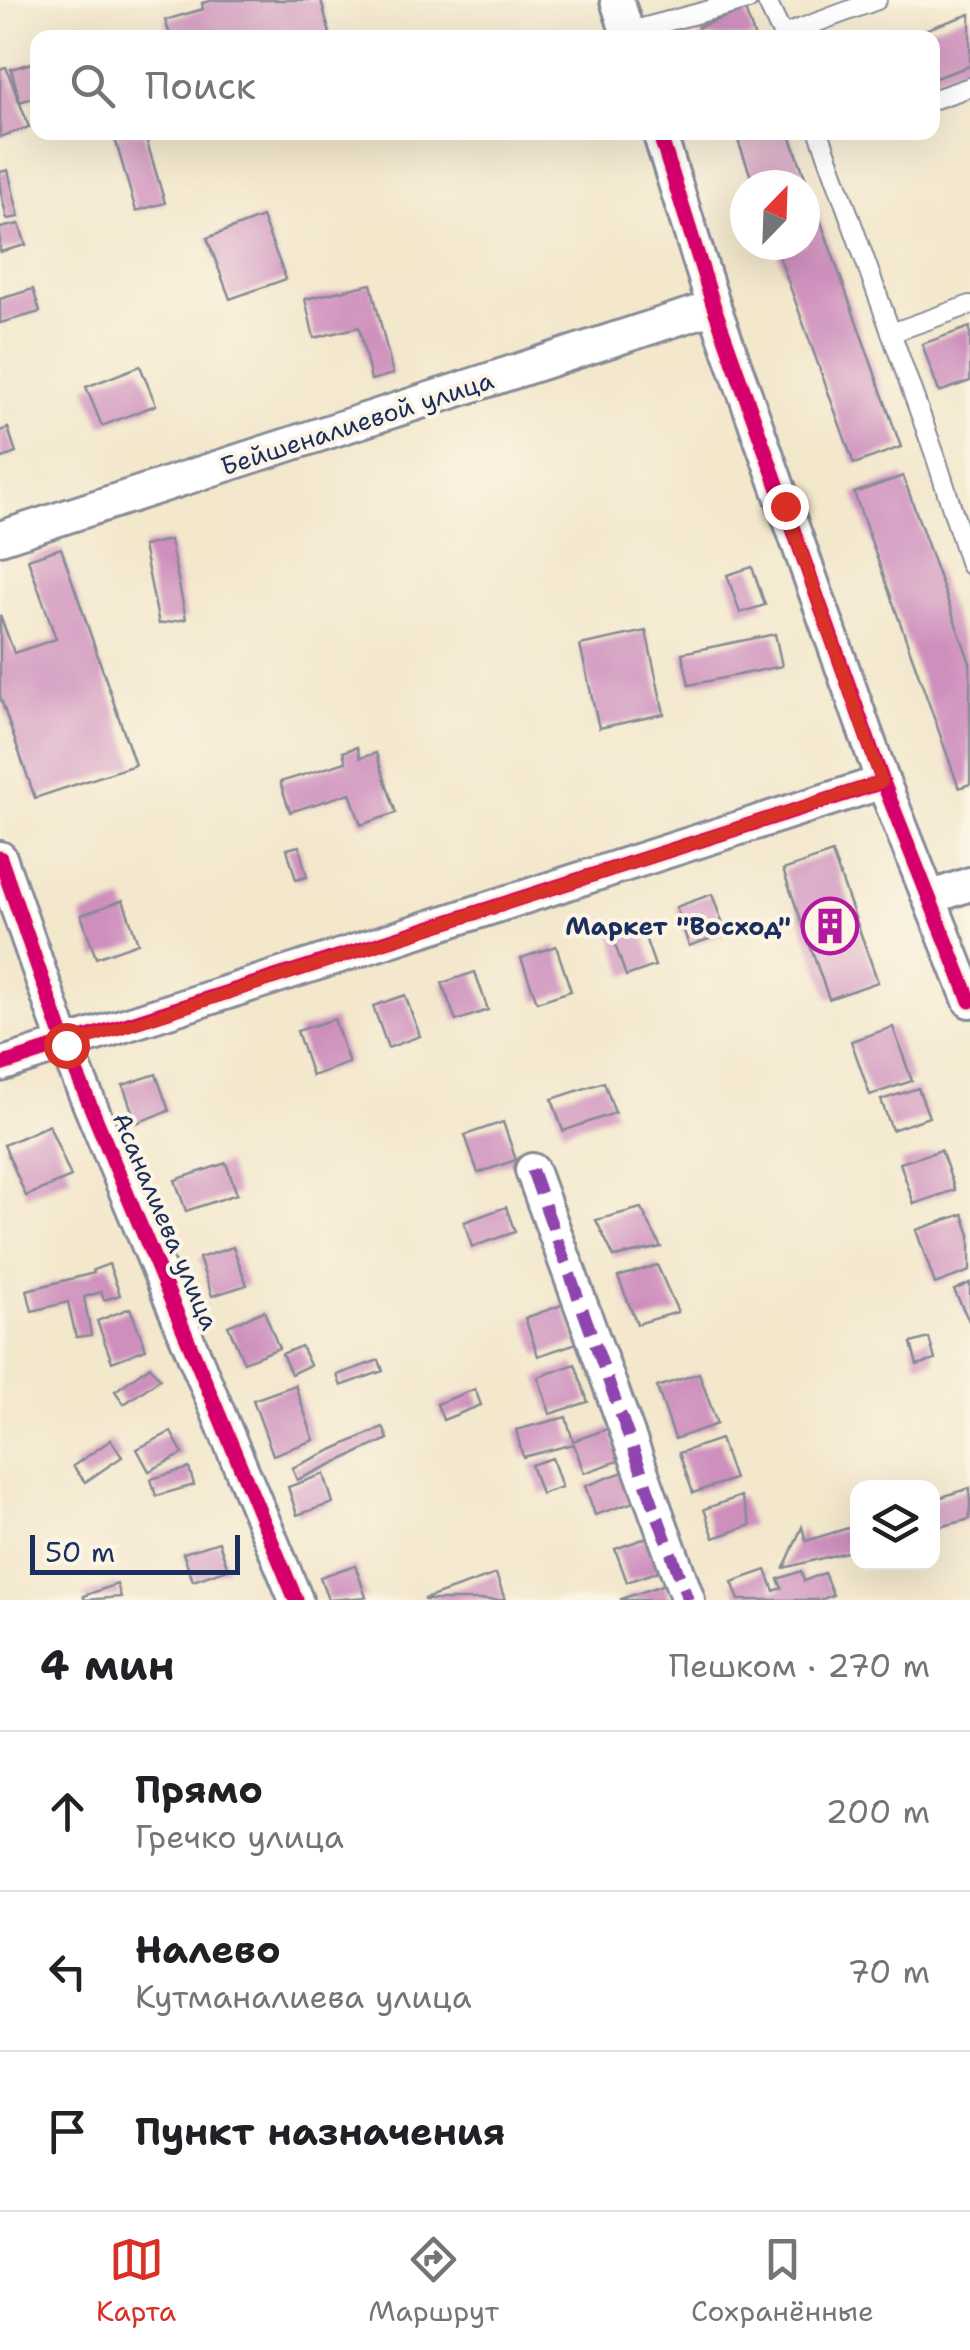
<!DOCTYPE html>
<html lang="ru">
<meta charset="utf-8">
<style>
:root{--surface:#fff;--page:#f6f6f6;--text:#202124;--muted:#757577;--line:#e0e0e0;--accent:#d93025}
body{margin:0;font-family:"Shantell Sans",sans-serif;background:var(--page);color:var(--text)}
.controls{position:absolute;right:30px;bottom:30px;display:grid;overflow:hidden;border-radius:20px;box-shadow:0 10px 40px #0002}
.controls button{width:90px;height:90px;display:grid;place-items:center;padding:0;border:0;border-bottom:2px solid var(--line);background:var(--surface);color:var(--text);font:50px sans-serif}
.compass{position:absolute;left:730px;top:170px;width:90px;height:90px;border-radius:50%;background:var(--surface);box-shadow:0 10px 40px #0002;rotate:23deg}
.scale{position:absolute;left:30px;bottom:25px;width:210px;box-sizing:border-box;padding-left:10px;border:5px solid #1b2f5e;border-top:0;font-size:28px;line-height:35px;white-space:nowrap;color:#1b2f5e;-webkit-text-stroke:8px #fcf5e5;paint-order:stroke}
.stop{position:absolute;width:30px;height:30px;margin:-22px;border:8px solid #d93025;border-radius:50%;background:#fff}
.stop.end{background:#d93025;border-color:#fff;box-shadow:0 2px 10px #0008}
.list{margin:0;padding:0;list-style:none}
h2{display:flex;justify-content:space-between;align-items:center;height:130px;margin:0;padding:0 40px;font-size:42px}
h2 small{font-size:32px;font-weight:400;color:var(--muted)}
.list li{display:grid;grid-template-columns:65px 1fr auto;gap:30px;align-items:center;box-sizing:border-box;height:160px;padding:0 40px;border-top:2px solid var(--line)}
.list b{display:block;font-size:38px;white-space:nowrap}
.list p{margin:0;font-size:32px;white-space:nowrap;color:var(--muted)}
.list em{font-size:32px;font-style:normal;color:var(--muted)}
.icon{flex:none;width:55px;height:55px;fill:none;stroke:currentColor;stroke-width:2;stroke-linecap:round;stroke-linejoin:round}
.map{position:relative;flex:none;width:970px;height:1600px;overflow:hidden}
.search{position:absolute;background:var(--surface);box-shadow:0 10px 40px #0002;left:30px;right:30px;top:30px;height:110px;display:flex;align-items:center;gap:25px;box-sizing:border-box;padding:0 35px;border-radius:20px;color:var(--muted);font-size:38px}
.sheet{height:610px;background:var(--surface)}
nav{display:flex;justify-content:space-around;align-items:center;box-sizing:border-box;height:140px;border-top:2px solid var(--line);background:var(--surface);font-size:28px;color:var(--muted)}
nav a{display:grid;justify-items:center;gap:5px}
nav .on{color:var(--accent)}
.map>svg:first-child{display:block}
</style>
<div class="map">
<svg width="970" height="1600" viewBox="0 0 970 1600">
<rect width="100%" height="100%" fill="#fcf5e5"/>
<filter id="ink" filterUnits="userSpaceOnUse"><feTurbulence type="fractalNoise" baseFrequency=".01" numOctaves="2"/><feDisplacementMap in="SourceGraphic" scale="20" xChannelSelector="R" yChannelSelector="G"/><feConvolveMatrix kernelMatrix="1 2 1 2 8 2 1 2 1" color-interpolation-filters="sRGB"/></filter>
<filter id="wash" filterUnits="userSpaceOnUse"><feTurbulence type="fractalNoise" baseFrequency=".0048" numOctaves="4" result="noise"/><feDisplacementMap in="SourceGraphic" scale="40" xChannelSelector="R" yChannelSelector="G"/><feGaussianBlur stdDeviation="2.25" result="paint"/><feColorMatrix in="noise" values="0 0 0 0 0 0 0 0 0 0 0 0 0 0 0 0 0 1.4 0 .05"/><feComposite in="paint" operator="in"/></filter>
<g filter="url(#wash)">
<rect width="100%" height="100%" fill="#f3e7cc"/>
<g id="blocks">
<g fill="#ce8fbd">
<polygon points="214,0 321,0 331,38 171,38 165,20 203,9 202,3"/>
<polygon points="745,10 755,38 701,38 698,27"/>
<polygon points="970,14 970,66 932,79 932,38 904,37"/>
<polygon points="38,61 38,96 20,102 11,69"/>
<polygon points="6,67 29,127 0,137 0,69"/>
<polygon points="113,132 144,132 165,203 136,211"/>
<polygon points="735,132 789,132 901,447 854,464 775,245 805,245 805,185 754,185"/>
<polygon points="8,170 19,217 7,219 0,188 0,172"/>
<polygon points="262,217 286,279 230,299 207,238"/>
<polygon points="19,224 26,245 0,252 0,228"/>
<polygon points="371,284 393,374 371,380 359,327 314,338 305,299"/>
<polygon points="33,289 40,312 0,323 0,299"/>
<polygon points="970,327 970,381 939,392 922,344"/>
<polygon points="140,366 156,405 102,426 86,387"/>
<polygon points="8,428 16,453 0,459 0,431"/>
<polygon points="903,476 970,663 970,784 959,788 854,493"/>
<polygon points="170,540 186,619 159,624 143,546"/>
<polygon points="61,548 135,765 35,798 0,697 0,615 14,653 56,639 28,559"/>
<polygon points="752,567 765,605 740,613 727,575"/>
<polygon points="646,631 664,714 599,728 580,645"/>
<polygon points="775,634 782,666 689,685 682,653"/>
<polygon points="357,747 360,758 376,753 396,813 361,825 350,793 290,812 280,782 346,762 343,752"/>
<polygon points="299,846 307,877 296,880 287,849"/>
<polygon points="832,853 878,982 829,999 783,870"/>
<polygon points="712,894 726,933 689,946 676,907"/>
<polygon points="123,900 138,943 96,958 81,915"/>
<polygon points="640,923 655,966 626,976 611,933"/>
<polygon points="556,946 571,991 537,1002 521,958"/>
<polygon points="475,972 488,1010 456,1021 442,983"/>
<polygon points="405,995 420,1036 388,1048 373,1006"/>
<polygon points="334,1019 349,1063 312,1076 297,1031"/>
<polygon points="893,1027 912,1081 870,1095 851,1041"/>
<polygon points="156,1074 169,1111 136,1123 123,1085"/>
<polygon points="604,1082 615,1113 563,1131 552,1099"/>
<polygon points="918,1088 929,1117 892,1130 881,1100"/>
<polygon points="503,1122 516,1160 478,1173 465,1135"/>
<polygon points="49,1125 71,1177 26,1196 4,1145"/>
<polygon points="941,1150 955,1190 914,1204 900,1163"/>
<polygon points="226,1163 237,1194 186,1211 175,1180"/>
<polygon points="506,1207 515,1232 472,1247 464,1222"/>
<polygon points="641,1208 661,1247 614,1257 596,1220"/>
<polygon points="963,1214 970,1235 970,1271 935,1284 916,1230"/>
<polygon points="233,1247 247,1285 212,1296 199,1258"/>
<polygon points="109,1264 120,1295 104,1300 101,1292 84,1297 91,1335 76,1337 68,1302 32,1311 27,1290 94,1273 93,1270"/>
<polygon points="657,1265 678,1312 637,1324 618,1277"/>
<polygon points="970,1283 970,1323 954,1290"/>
<polygon points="564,1304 577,1343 538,1356 525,1318"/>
<polygon points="130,1308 146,1349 112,1362 97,1321"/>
<polygon points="264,1311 279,1348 244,1362 228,1326"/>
<polygon points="929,1338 935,1360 917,1365 911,1343"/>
<polygon points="301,1346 310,1365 291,1374 282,1354"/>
<polygon points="379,1360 383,1371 341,1386 337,1375"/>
<polygon points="575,1364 588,1402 550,1414 538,1377"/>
<polygon points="150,1366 160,1379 124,1404 115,1391"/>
<polygon points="699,1373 717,1424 675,1439 657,1387"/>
<polygon points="295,1385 314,1440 273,1455 253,1400"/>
<polygon points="475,1389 481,1405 443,1420 437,1404"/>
<polygon points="566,1417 573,1441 610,1428 621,1460 584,1473 574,1444 523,1457 516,1430"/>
<polygon points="383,1427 388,1439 297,1480 292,1468"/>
<polygon points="171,1432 183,1454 149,1471 137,1449"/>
<polygon points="720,1439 734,1479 693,1493 679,1453"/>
<polygon points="111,1440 122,1457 85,1482 73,1466"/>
<polygon points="552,1458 562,1487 541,1494 531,1465"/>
<polygon points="189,1468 194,1485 156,1496 151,1479"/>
<polygon points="623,1472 634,1502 595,1515 585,1486"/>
<polygon points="324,1474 333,1503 297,1515 288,1487"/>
<polygon points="970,1488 970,1519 932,1529 932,1500"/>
<polygon points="741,1496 751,1525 714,1538 704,1509"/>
<polygon points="858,1525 858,1549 784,1568 802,1527 806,1541"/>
<polygon points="651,1536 662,1570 627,1582 615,1549"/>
<polygon points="219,1542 228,1569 193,1581 183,1553"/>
<polygon points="355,1565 366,1597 328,1600 320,1577"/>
<polygon points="766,1570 774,1591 782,1588 778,1579 801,1571 804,1581 824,1573 833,1595 820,1600 739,1600 732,1582"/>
<polygon points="496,1574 505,1600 425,1600 425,1599"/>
<polygon points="117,1584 121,1597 85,1600 83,1596"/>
<polygon points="665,1584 671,1600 622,1600 621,1599"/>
</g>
</g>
</g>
<g filter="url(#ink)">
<use href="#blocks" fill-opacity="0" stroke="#878b95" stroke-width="2.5"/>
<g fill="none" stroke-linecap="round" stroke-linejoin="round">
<g stroke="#878b95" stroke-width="22">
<g id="lane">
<polyline points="766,0 784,38"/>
<polyline points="627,32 748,0"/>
<polyline points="783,35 877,0"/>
<polyline points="932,100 970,87"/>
<polyline points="819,132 935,455 970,565"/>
<polyline points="891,333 970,305"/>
</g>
</g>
<g stroke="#878b95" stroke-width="38">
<g id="street">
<polyline points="617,0 629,38"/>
<polyline points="659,132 714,307 883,782 970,1001"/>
<polyline points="0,538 714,307"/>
<polyline points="0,858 65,1045 296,1600"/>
<polyline points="930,898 970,884"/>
<polyline points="0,1065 883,782"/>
<polyline points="532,1170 688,1600"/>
</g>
</g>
<use href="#lane" stroke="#fff" stroke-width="18"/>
<use href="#street" stroke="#fff" stroke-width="32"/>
<polyline stroke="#8e44ad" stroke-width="12" stroke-dasharray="25 12" stroke-linecap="butt" points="532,1170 688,1600"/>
<g stroke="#fcf5e5" stroke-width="21">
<g id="cycleway">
<polyline points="659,132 714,307 883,782 970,1001"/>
<polyline points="0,858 65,1045 296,1600"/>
<polyline points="0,1065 883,782"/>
</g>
</g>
<use href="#cycleway" stroke="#d6006c" stroke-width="15"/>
</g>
</g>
<g fill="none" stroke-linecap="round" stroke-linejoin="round" filter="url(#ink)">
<polyline stroke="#d93025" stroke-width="12" points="66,1045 882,782 785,506"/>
</g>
<defs>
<g id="building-ring" transform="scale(2.875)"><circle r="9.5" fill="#fcf5e5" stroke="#b5179e" stroke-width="1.5"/><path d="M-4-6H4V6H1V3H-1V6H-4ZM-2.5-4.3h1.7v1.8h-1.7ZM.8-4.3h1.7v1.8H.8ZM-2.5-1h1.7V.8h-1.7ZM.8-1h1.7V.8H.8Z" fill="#b5179e"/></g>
</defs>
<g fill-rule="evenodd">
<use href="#building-ring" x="830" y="926"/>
</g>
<g text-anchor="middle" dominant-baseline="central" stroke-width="8" stroke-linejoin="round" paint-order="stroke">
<g font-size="25" fill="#1b2f5e" stroke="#fcf5e5">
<text transform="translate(357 423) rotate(-18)">Бейшеналиевой улица</text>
<text transform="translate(166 1221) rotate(67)">Асаналиева улица</text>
</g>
<g font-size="25" font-weight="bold" fill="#1b2f5e" stroke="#fcf5e5" text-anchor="end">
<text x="791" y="926">Маркет "Восход"</text>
</g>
</g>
</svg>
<div class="controls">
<button><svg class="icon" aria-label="layers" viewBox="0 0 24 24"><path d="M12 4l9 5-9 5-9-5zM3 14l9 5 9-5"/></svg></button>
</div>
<svg class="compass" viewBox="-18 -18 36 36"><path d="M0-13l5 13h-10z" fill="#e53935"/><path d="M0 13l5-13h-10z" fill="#757577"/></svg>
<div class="scale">50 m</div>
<div class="stop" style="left:66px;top:1045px"></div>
<div class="stop end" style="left:785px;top:506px"></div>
<div class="search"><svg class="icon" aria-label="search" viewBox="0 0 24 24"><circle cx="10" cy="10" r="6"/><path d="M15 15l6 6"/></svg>Поиск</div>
</div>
<section class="sheet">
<h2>4 мин<small>Пешком · 270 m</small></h2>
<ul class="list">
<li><svg class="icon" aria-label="ahead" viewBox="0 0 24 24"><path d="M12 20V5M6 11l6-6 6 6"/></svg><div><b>Прямо</b><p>Гречко улица</p></div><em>200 m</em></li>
<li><svg class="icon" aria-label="left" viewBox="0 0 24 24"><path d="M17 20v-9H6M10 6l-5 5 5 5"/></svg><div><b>Налево</b><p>Кутманалиева улица</p></div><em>70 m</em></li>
<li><svg class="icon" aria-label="arrive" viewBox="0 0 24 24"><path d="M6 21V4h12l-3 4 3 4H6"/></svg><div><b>Пункт назначения</b></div></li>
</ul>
</section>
<nav>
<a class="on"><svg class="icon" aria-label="map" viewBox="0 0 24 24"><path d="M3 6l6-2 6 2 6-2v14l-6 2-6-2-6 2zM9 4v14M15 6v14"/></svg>Карта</a>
<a><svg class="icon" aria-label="directions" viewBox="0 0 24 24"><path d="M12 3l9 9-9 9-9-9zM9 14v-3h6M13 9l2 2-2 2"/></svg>Маршрут</a>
<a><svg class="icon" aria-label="saved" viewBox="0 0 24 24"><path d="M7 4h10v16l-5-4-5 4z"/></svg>Сохранённые</a>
</nav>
